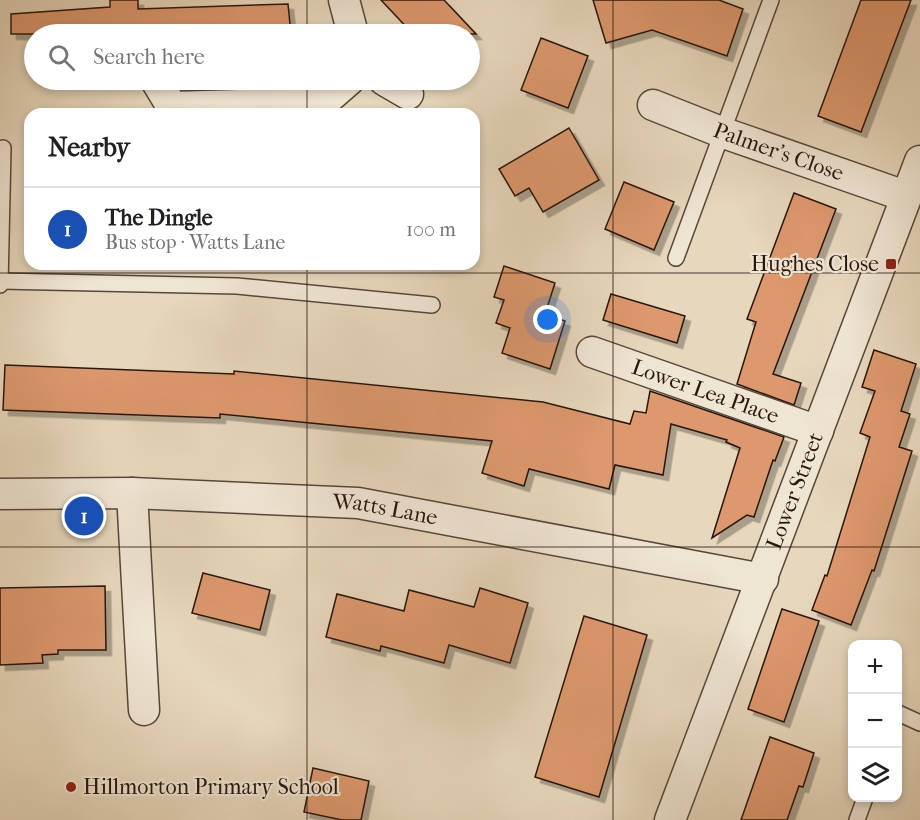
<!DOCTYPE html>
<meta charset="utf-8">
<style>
:root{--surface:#fff;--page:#f6f6f6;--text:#202124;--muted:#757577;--line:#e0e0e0;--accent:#8f2418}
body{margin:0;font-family:"IM FELL French Canon",serif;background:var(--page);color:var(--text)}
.controls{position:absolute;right:18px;bottom:18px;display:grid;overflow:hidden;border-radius:12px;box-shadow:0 3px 9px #0003}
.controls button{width:54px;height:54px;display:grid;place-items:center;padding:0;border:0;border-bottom:2px solid var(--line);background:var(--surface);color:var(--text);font:30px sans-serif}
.you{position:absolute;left:548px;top:320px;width:21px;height:21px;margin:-15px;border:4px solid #fff;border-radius:50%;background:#1a73e8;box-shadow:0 0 0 9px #1a73e833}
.badge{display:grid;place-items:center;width:39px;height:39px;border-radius:50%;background:var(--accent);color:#fff;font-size:20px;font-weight:700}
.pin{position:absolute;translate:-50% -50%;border:3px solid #fff;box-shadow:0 2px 6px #0006}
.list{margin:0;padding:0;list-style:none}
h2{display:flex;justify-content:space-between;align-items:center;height:78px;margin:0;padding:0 24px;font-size:26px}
h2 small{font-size:20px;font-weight:400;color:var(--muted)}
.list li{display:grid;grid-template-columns:39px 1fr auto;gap:18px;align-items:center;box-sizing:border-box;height:84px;padding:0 24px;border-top:2px solid var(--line)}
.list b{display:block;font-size:22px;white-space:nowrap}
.list p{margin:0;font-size:20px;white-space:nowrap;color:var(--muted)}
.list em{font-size:20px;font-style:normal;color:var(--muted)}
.icon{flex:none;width:33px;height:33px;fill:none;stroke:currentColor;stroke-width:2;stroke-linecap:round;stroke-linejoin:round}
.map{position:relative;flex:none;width:920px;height:820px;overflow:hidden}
.search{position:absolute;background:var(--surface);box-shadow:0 3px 9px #0003;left:24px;top:24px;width:456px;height:66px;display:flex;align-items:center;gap:15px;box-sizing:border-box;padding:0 21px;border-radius:33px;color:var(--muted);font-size:22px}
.panel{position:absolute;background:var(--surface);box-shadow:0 3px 9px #0003;left:24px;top:108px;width:456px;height:162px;border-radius:18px}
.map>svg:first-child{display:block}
</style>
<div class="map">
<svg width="920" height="820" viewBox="0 0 920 820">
<defs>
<filter id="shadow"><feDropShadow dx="5.5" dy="5.5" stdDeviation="0" flood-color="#0004"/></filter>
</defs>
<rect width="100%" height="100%" fill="#e7d7bc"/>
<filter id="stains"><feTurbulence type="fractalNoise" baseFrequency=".00333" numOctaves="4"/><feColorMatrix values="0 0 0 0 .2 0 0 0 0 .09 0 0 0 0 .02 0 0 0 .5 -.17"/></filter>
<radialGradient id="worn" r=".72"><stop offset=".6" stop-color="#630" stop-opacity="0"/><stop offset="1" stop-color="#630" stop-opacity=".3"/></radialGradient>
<g fill="#dd986d" stroke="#28170e" stroke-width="1.5" filter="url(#shadow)">
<polygon points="110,0 138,0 138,9 288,4 291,34 11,34 11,14 110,7"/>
<polygon points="381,0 444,0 476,34 413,34"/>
<polygon points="593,0 719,0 743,9 727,56 652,30 606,43"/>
<polygon points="861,0 911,0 861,132 818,116"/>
<polygon points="541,38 588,56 568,108 521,90"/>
<polygon points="569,128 599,180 543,212 529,188 515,196 499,169"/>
<polygon points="624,182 674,202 654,250 605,229"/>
<polygon points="794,193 836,209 773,374 801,383 794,405 737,384 756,322 747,319"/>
<polygon points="504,266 555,283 545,314 565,321 550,369 502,353 510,328 496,323 504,300 494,297"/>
<polygon points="611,294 685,316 677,343 603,320"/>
<polygon points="874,350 916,364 901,411 910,414 899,447 912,451 874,571 872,570 851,625 812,610 825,575 827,576 870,437 860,433 875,391 862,387"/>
<polygon points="5,365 234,374 234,371 543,402 630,424 634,411 646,413 650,391 784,437 775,461 773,460 754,517 747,515 712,538 740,448 726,442 727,440 671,424 663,475 615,465 609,489 529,469 524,486 482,473 492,441 220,414 220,418 3,410"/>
<polygon points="203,573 270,590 260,630 192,613"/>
<polygon points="105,586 106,650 58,650 58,654 42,655 43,663 0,665 0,588"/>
<polygon points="480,588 528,603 510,663 449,645 444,663 381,646 380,651 326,637 337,594 404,611 409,590 474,607"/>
<polygon points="782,609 819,621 784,722 748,709"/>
<polygon points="584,616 647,635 599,797 535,777"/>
<polygon points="770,737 814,753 803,787 799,786 787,820 741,820"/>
<polygon points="313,768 369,781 361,820 342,820 304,812"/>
</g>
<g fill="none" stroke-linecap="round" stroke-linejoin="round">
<g stroke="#58473a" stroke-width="18">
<g id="lane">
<polyline points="676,258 771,0"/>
<polyline points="0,281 237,286 432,305"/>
<polyline points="0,285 3,148"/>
<polyline points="898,713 920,723"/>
<polyline points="857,820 865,798"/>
</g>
</g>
<g stroke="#58473a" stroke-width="33">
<g id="street">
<polyline points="344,0 353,34"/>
<polyline points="384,80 408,94"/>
<polyline points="157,82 172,107 306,103 326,100 349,80"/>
<path id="s1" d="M653,105L721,132L905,196"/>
<path id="s2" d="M592,352L818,431"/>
<polyline points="132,493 144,710"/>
<path id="s3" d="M0,494L132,493L358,503L763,579"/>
<path id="s4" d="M670,820L920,161"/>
</g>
</g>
<use href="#lane" stroke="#efe5d3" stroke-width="15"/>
<use href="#street" stroke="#efe5d3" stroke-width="30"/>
</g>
<path fill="none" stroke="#28170e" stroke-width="1.5" stroke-opacity="0.55" d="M307,0V34M613,0V820M307,80V114M307,264V820M0,273H920M0,547H920"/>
<g fill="#8f2418" stroke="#efe5d3" stroke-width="2">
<rect x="885" y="258" width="12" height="12" rx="3"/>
<circle cx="71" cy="787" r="6"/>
</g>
<g text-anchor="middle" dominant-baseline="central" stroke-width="4.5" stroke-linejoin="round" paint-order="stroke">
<g font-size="22" fill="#28170e" stroke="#efe5d3">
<text stroke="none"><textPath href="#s1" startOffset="134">Palmer's Close</textPath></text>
<text stroke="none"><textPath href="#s2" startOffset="120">Lower Lea Place</textPath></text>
<text stroke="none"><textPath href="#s4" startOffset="352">Lower Street</textPath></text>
<text stroke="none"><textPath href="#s3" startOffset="386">Watts Lane</textPath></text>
</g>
<g font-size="22" fill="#28170e" stroke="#efe5d3" text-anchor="end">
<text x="879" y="264">Hughes Close</text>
<text x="83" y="787" text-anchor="start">Hillmorton Primary School</text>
</g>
</g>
<rect width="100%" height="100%" filter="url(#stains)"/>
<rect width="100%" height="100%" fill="url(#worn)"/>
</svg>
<div class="controls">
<button>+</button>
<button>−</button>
<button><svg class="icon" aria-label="layers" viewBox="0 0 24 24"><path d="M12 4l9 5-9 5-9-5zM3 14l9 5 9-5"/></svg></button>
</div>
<div class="you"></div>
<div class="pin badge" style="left:84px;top:516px;background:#1a4fb4">1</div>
<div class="search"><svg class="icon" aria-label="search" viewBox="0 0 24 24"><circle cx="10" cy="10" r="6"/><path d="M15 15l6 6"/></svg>Search here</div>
<section class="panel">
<h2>Nearby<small></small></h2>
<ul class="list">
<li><span class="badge" style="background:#1a4fb4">1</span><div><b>The Dingle</b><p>Bus stop · Watts Lane</p></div><em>100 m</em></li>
</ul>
</section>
</div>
